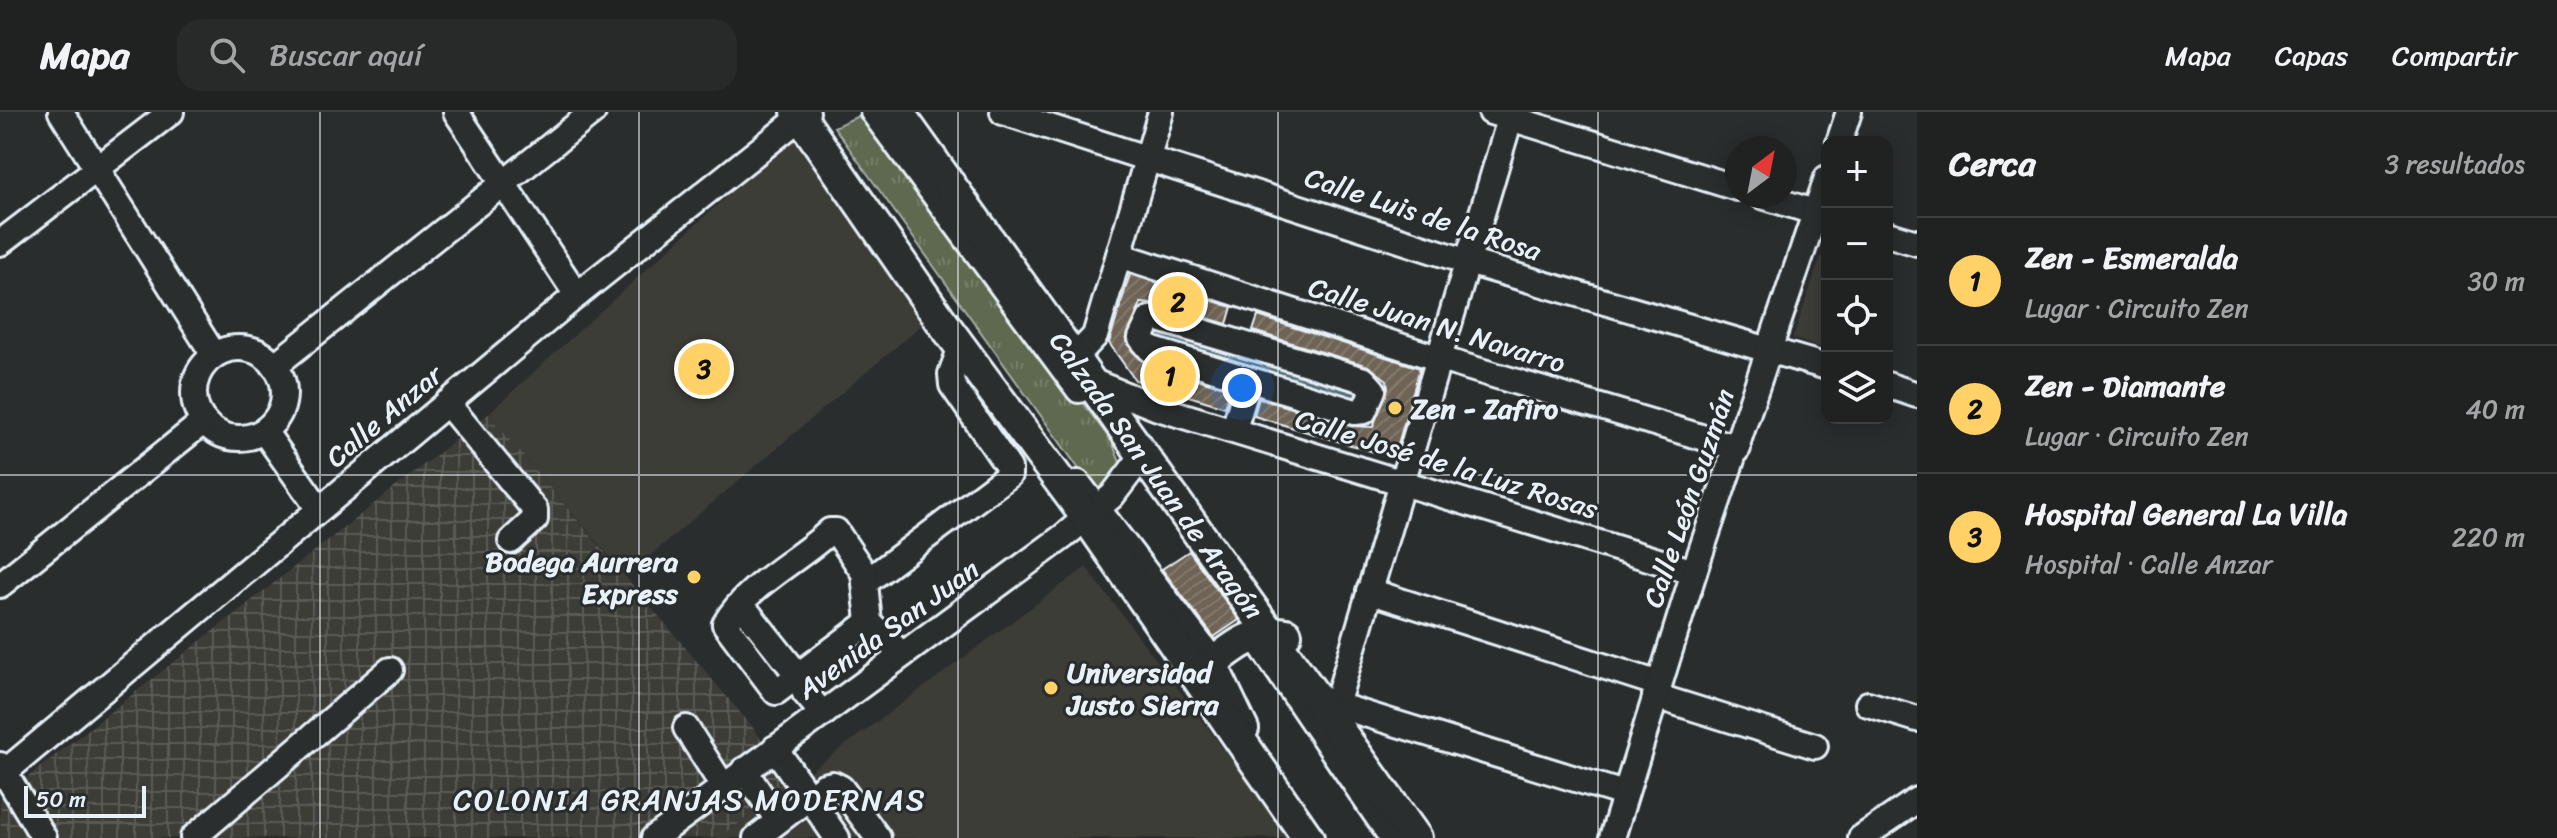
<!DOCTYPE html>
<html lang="es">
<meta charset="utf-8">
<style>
:root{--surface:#202222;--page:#282a2a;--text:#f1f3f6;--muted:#a2a4a5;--line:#3d3f40;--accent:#ffd166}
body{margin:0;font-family:Sriracha,sans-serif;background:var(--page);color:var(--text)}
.controls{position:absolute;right:24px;top:24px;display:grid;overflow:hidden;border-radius:16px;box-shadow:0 4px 20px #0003}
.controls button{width:72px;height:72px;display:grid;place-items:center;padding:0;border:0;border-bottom:2px solid var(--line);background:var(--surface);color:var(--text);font:40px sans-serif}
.compass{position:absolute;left:1725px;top:24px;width:72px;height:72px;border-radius:50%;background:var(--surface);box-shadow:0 4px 20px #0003;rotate:32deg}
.scale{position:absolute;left:24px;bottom:20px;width:122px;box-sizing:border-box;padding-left:8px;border:4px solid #e8f1f8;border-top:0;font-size:22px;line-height:28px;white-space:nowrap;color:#e8f1f8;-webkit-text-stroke:6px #2a2d2e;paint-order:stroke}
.you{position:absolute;left:1242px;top:276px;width:28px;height:28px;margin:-20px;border:6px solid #fff;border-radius:50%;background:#1a73e8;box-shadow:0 0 0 12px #1a73e833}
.badge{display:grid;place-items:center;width:52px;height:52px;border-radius:50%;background:var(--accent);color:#111;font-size:26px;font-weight:700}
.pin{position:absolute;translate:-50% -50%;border:4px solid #fff;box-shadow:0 2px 8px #0006}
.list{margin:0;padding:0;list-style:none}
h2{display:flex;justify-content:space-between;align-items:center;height:104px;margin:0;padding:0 32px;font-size:34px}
h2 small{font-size:26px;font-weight:400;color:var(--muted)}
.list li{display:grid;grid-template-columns:52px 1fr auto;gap:24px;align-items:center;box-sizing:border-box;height:128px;padding:0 32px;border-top:2px solid var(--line)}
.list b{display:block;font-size:30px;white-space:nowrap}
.list p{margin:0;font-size:26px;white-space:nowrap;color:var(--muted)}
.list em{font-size:26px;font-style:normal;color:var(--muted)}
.icon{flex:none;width:44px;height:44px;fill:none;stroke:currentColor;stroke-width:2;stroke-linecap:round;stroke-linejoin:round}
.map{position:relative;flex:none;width:1917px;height:726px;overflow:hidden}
header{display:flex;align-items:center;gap:48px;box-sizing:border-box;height:112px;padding:0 40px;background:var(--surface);border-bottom:2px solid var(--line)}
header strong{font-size:38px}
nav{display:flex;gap:44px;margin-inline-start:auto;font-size:28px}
.search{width:560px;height:72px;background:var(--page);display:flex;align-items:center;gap:20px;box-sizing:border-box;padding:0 28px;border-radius:24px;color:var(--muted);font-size:30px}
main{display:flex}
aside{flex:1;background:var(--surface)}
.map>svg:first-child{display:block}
</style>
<header>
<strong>Mapa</strong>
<div class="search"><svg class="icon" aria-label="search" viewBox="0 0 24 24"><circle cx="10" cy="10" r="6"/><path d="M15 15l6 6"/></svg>Buscar aquí</div>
<nav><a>Mapa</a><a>Capas</a><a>Compartir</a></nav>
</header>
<main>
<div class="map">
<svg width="1917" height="726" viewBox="0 0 1917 726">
<defs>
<pattern id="industrial-grid" width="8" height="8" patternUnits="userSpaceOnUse" patternTransform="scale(2)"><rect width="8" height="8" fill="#3e3d39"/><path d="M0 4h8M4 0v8" fill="none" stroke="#5a5a56"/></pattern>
<pattern id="park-tufts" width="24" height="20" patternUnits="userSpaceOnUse" patternTransform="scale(2)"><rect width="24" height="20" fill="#5f6950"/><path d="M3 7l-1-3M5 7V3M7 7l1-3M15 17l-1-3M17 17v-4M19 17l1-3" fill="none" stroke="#767f6a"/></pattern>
<pattern id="water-rules" width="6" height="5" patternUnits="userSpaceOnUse" patternTransform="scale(2)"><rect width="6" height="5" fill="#4f6974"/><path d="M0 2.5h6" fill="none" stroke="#687f89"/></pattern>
<pattern id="building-hatch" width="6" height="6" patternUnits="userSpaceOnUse" patternTransform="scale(2)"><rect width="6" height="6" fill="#6e6354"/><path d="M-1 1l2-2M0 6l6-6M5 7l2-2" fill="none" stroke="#837a6d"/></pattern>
</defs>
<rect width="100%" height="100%" fill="#2a2d2e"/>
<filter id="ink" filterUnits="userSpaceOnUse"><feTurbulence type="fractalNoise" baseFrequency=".0125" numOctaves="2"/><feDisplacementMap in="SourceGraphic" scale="16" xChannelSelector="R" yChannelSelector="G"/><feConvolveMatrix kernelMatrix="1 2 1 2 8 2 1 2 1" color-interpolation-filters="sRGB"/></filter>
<g filter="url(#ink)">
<g fill="#3e3d39">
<polygon points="794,23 923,212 626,464 488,302"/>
<polygon points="1821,144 1827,146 1827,238 1793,226"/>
<polygon points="1086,455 1291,726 719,726 843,635"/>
</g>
<polygon fill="url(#industrial-grid)" points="488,302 754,617 792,672 719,726 0,726 0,687"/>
<polygon fill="url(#park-tufts)" stroke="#a4ada4" stroke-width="2" points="865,1 1112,330 1123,358 1106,385 1089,371 834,15"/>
<polygon fill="url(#water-rules)" stroke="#8c9fa9" stroke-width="2" points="1153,212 1365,276 1360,294 1148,231"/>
<g fill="url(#building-hatch)" stroke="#e8f1f8" stroke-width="2">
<polygon points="1130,162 1232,195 1227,212 1163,193 1141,191 1126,227 1132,239 1145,251 1230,277 1225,295 1135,268 1109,231"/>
<polygon points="1258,204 1420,256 1394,346 1254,304 1259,286 1351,314 1373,315 1388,276 1387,268 1368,254 1253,219"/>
<polygon points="1189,439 1239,508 1214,525 1162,457"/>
</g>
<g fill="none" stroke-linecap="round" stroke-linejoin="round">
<g stroke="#e8f1f8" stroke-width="30">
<g id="minor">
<polyline points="61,0 214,243"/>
<polyline points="456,0 577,183"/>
<polyline points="873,0 1079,278"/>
<polyline points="1003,0 1468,150 1827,255"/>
<polyline points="1491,0 1737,76"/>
<polyline points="1839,30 1849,0"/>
<polyline points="1762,84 1827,104"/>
<polyline points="1887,122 1917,131"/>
<polyline points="0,131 171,0"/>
<polyline points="1119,143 1440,247 1738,336"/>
<polygon points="1150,207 1159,207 1364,268 1373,278 1364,299 1355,300 1150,237 1141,226"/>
<circle cx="239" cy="281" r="45"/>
<polyline points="1075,245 1095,224 1161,0"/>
<polyline points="274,254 593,0"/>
<polyline points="1093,270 1158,296 1694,460"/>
<polyline points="1887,273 1917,283"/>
<polyline points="447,291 535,398 535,407 511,429"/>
<polyline points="1234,317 1249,268"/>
<polyline points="264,319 319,397"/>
<polyline points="1078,371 1214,550 1246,617"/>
<polyline points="866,470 1009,363 1009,356 952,273 951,262 961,235"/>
<polyline points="0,473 203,310"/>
<polyline points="1369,479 1659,572"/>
<polyline points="741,492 797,562 805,581 823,602"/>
<path d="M869,510L776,580L725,512C747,473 798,449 830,419H836L864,461L869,510L902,543"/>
<polyline points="1256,526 1392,726"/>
<polyline points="1655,584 1815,634"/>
<polyline points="1868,592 1917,607"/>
<polyline points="1336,593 1512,0"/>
<polyline points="1336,593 1624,682"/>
<polyline points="686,616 723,674"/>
<polyline points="775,636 837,726"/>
<polyline points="0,653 44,726"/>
<polyline points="744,658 778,708"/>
<polyline points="0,664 577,183 807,0"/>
<polyline points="193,726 390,558"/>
<polyline points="654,726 1064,424 1112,384 1144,342"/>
<polyline points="756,726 824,674 833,672 841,676 878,726"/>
<polyline points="1612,726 1694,460 1827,66"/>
<polyline points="1861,726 1917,688"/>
</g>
</g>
<g stroke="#e8f1f8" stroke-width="36">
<g id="major">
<polyline points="797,0 940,207 1087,406 1308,726"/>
<path id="s1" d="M898,0L1416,726"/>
<path d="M1197,564C1224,543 1250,515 1286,522"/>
</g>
</g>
<use href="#minor" stroke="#2a2d2e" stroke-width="24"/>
<use href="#major" stroke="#2a2d2e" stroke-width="30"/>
</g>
</g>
<path fill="none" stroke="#e8f1f8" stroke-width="2" stroke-opacity="0.55" d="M320,0V726M639,0V726M958,0V726M1278,0V726M1598,0V726M0,363H1917"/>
<g fill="#ffd166" stroke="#2a2d2e" stroke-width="3">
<circle cx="1395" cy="296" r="8"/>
<circle cx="694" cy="465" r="8"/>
<circle cx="1051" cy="576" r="8"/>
</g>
<g text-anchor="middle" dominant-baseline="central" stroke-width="6" stroke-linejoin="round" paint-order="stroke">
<g font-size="28" fill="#e8f1f8" stroke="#2a2d2e">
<text transform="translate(1423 102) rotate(18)">Calle Luis de la Rosa</text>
<text transform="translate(1437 213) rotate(17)">Calle Juan N. Navarro</text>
<text transform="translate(384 304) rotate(-40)">Calle Anzar</text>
<text transform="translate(1447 352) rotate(17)">Calle José de la Luz Rosas</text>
<text stroke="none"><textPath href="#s1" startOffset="446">Calzada San Juan de Aragón</textPath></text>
<text transform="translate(1689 386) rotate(-71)">Calle León Guzmán</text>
<text transform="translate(888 517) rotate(-36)">Avenida San Juan</text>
</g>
<g font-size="28" font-weight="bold" fill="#e8f1f8" stroke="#2a2d2e" text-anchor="start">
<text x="1411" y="296">Zen - Zafiro</text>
<text x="678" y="449" text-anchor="end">Bodega Aurrera<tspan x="678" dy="32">Express</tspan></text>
<text x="1067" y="560">Universidad<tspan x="1067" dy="32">Justo Sierra</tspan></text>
</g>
<g font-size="30" letter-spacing="2" fill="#e8f1f8" stroke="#2a2d2e">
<text x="690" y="688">COLONIA GRANJAS MODERNAS</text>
</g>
</g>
</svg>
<div class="controls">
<button>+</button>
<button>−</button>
<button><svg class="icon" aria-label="locate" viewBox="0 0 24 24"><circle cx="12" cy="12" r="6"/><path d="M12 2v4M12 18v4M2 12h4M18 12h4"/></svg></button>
<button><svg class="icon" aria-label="layers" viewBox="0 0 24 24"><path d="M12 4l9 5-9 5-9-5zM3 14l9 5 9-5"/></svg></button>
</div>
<svg class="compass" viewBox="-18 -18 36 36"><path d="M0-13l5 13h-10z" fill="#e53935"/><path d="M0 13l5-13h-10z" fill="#a2a4a5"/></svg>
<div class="scale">50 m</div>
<div class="you"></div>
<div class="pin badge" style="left:1170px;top:264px">1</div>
<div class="pin badge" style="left:1178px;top:190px">2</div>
<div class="pin badge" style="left:704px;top:257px">3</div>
</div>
<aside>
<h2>Cerca<small>3 resultados</small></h2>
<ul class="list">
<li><span class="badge">1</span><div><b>Zen - Esmeralda</b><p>Lugar · Circuito Zen</p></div><em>30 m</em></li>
<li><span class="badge">2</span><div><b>Zen - Diamante</b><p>Lugar · Circuito Zen</p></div><em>40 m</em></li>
<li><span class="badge">3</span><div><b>Hospital General La Villa</b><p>Hospital · Calle Anzar</p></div><em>220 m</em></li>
</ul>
</aside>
</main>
